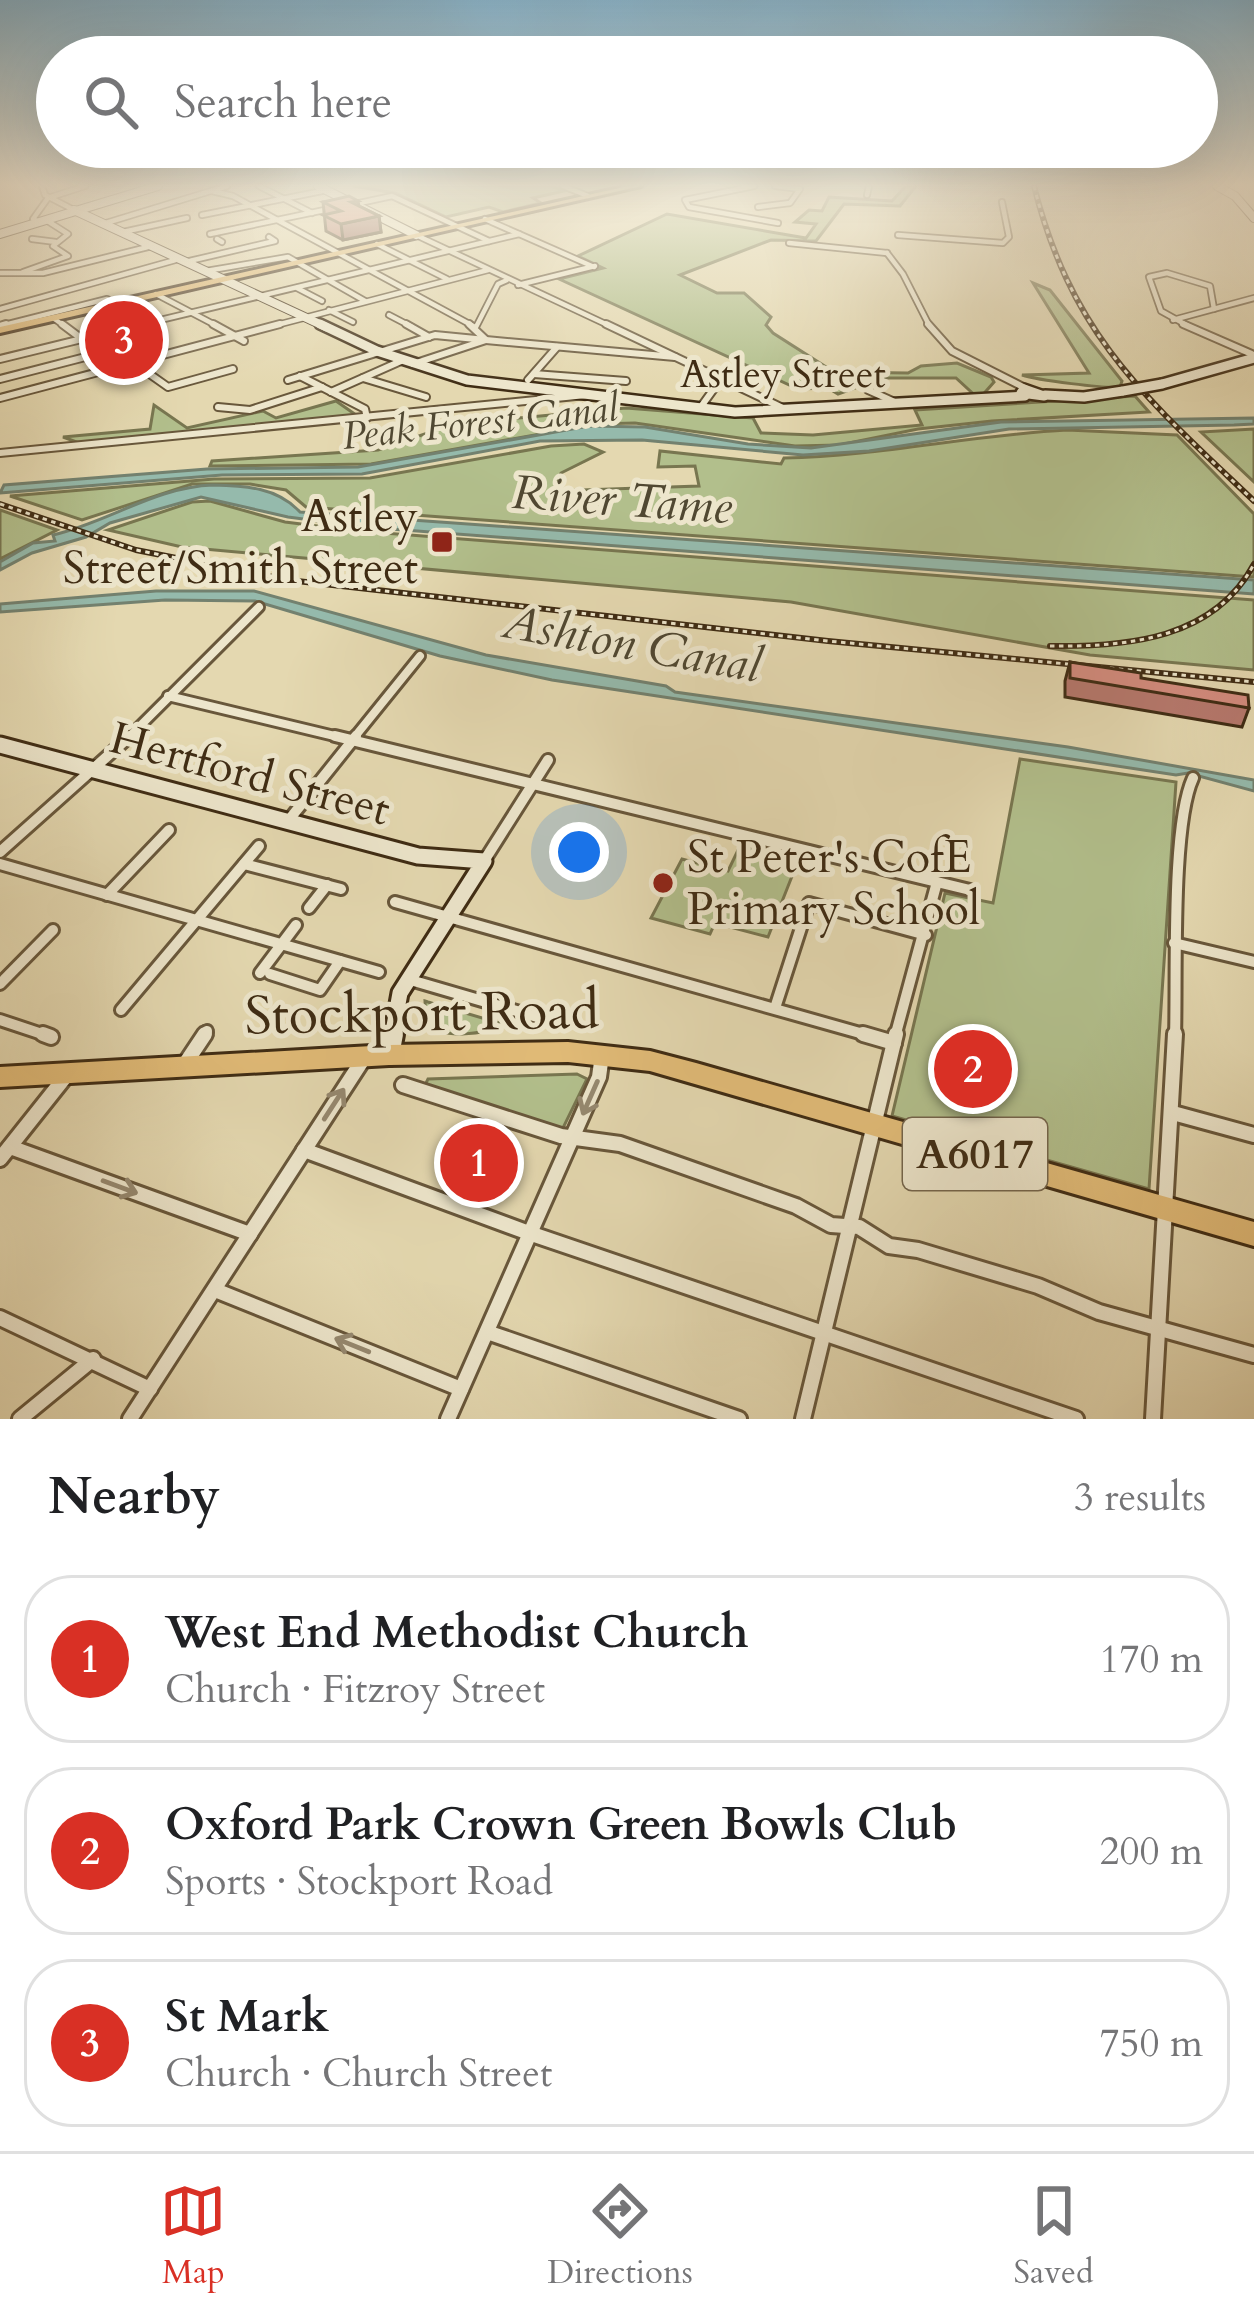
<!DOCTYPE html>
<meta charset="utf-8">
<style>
:root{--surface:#fff;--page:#f2f2f2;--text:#202124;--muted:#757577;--line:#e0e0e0;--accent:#d93025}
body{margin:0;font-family:Cardo,serif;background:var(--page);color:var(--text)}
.you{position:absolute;left:579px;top:852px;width:42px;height:42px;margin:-30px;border:9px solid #fff;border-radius:50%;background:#1a73e8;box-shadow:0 0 0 18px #1a73e833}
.badge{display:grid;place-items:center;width:78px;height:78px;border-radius:50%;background:var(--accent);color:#fff;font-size:39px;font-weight:700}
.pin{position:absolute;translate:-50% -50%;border:6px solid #fff;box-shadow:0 3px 12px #0006}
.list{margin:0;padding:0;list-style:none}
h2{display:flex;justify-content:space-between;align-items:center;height:156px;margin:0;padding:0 48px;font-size:51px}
h2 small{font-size:39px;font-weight:400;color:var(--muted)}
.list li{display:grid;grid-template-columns:78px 1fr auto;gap:36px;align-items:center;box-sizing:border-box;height:168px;margin:0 24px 24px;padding:0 24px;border:3px solid var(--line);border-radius:48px}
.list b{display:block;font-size:45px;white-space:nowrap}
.list p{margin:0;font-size:39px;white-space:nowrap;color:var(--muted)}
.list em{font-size:39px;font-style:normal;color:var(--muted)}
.icon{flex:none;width:66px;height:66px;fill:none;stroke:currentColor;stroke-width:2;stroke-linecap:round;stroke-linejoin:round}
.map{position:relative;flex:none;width:1254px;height:1419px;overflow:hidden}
.search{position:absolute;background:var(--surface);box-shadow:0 12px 48px #0002;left:36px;right:36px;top:36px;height:132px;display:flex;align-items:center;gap:30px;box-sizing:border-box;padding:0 42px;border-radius:66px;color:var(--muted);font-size:45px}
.sheet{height:732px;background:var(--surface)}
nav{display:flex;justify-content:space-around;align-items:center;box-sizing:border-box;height:168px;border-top:3px solid var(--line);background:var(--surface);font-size:33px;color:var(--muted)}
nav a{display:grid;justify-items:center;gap:6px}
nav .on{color:var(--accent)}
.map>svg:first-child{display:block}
</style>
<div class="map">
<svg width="1254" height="1419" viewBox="0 0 1254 1419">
<rect width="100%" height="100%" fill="#e4d8b0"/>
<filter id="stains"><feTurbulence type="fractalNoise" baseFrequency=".00167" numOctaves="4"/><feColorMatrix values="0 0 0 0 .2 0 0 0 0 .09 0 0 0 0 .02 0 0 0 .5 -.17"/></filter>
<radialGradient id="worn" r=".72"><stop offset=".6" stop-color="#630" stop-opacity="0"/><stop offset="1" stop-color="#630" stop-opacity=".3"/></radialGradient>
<g fill="#b2bf8c" stroke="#787650" stroke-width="3">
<polygon points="353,186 551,186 564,191 533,198 541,203 503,212 489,207 446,217 395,193"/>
<polygon points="906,186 916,186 900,206 844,204 816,241 771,240 680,275 717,293 744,293 771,317 766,325 773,333 834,372 908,373 921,366 957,363 991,377 994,382 979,399 956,378 883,378 838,394 828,388 798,389 559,279 603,268 578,256 667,214 806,238 816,224 795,222 809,210 822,211 829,197 892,201"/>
<path d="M1033,283L1050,290L1122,381L1120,387C1106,389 1037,380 1022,375L1089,373Z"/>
<polygon points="1135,396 1149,412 992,421 918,429 839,445 795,446 635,423 597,424 371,464 210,466 212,461 378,450 454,424 626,408 753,418 761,433 813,435 922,425 915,410"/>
<polygon points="336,401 356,415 79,443 63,437 150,429 154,405 187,428 263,411 276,418"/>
<polygon points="1254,429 1254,482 1201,432"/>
<path d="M1067,430L1177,435L1254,514V577L306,507L286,490L250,484H192L82,520L10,496L214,479L370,478L551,446L584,444L603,452L561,473L552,491L699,486L695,466L658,467L660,451L781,464L784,458C879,456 971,435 1067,430Z"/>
<polygon points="210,501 285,522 358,531 1254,600 1254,670 1090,655 791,602 182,547 108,530 192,502"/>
<polygon points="0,510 57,530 0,559"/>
<polygon points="1020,759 1176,782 1149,1189 892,1116 945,893 993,903"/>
<polygon points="740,846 798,861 768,937 715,923 710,934 651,918 682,859 728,871"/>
<path d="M425,1001L428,1002L506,1025C485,1033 445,1041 426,1024Z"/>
<polygon points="577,1074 587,1079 562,1130 425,1085 428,1079"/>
</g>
<g fill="#95baac" stroke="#73816f" stroke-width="3">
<polygon points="1254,418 1254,424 1234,425 1009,429 869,451 803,455 642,440 540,441 362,474 222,475 0,493 4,485 207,469 358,467 589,426 645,427 748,444 811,448 1001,422"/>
<path d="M213,485C246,486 277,487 300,512L1254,580V594L364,527L288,517L201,497L110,523L86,537L32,553L0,570V562L33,543L55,541L53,535C109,522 155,487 213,485Z"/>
<polygon points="156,591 254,591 486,655 666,686 675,692 1068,747 1254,780 1254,791 1188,773 1176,775 552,680 440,656 255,601 165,600 0,612 0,604"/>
</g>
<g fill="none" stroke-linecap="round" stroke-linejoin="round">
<g stroke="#68573b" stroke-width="8">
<g id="street-far4">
<polyline points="42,186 45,195 74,210"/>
<polyline points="259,186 312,213"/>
<polyline points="563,186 588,196"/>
<polyline points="754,186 685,200 689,207 778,223"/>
<polyline points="212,191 233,196 475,327"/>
<polyline points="867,195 869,186"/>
<polyline points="350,205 392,196 489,241"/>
<polyline points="758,207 790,203 800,189 775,186"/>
<polyline points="202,215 327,190"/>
<polyline points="485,219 594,267"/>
<polyline points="39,222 33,219 48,198 85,186"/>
<polyline points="106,223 227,186"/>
<polyline points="123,232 187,218"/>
<polyline points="210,234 334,208"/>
<polyline points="416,235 612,327"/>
<polyline points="898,235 1003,243 1009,237 1002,202"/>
<polyline points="32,239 56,242"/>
<polyline points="217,239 222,242"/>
<polyline points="789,243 887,253"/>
<polyline points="377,244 447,279"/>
<polyline points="887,253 903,274 930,327"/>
<polyline points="185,262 275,241 269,237"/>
<polyline points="206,271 288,257 365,301"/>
<polyline points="23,272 68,256 53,246 68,234 46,220"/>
<polyline points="0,273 43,273 152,246"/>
<polyline points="518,285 595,266"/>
<polyline points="297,288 322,301"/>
<polyline points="156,294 219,327"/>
<polyline points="0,309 179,259"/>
<polyline points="329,310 353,322"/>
<polyline points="389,315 412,327"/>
<polyline points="53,318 66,327"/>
<polyline points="1173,320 1254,298"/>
<polyline points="0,326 107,299 115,304"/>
<polyline points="131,327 519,234"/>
<polyline points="269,327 488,270"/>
<polyline points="476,327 498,284 507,280"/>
<polyline points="1190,327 1161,311 1149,277 1167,273 1210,286 1214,309"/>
</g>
</g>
<g stroke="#68573b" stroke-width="10">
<g id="street-far3">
<polyline points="62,324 118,366"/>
<polyline points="213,324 244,341"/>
<polyline points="406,324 429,337"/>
<polyline points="469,324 486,340 675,357"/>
<polyline points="606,324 785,409"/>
<polyline points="928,324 952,351 1027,389"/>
<polyline points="1183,324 1254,355"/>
<polyline points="0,326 6,324"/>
<polyline points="0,359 143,324"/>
<polyline points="134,363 168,387 233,369"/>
<polyline points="534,374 626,381"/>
<polyline points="300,376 365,409 367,418"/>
<polyline points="363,378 426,397"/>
<polyline points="0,379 101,353"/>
<polyline points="288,380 435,335 486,340 413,364"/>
<polyline points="528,380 557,347"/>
<polyline points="868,390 897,403"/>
<polyline points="331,392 401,361"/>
<polyline points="0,398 280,324"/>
<polyline points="218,407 250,410 322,387"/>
<polyline points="700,408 721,379"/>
<polyline points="0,453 586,395"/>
</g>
</g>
<g stroke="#68573b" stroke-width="14">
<g id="street-far2">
<polyline points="168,696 347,739"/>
<polyline points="127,739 259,607"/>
<polyline points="353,739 420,656"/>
</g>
</g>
<g stroke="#68573b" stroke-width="16">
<g id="street-far1">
<polyline points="335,736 970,890"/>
<polyline points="288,821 356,736"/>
<polyline points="0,852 130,736"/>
<polyline points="484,861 548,760"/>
<polyline points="0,864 379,972"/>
<polyline points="244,864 341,889"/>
<polyline points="107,895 169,830"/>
<polyline points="395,902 874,1037"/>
<polyline points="309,908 327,885"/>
<polyline points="1174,943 1254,962"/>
<polyline points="260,973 296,925"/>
<polyline points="270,974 320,990 340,961"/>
<polyline points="407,979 544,1019"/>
<polyline points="0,984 53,930"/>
<polyline points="775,1008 809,903 926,935"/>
<polyline points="121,1010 259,846"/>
<polyline points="0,1020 51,1037"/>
<polyline points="203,1037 207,1031"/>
<polyline points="895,1037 937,882"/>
<path d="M1175,1037C1177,978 1171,826 1193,778"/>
</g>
</g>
<g stroke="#68573b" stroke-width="20">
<g id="street">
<polyline points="43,1034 51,1037"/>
<polyline points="863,1034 894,1043"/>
<polyline points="185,1064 205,1034"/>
<polyline points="403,1085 561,1136 620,1144 796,1206 831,1225 859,1227 889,1246 918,1250 1038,1286 1099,1312 1254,1355"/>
<polyline points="1173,1113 1254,1135"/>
<polyline points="10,1147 250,1234"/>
<polyline points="304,1150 529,1233 1076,1419"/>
<polyline points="0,1159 66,1076"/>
<polyline points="215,1290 461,1389"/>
<polyline points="0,1318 150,1389"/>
<polyline points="487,1332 739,1419"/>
<polyline points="20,1419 93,1359"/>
<polyline points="130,1419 362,1061"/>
<polyline points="448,1419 599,1077 602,1055"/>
<polyline points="803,1419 896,1034"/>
<polyline points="1153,1419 1175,1034"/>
</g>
</g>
<g stroke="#3f2c14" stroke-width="10">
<g id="secondary-far3">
<polyline points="318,186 416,235"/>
<polyline points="1217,186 1235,196 1254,218"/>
<polyline points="74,210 326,327"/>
<polyline points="0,234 158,186"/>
</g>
</g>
<g stroke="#3f2c14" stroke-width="14">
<g id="secondary-far2">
<polyline points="320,324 377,351 467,380 735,412 1025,396"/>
<polyline points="1162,384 1254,358"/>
<polygon points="1024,389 1044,396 1021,393"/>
<polyline points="1045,395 1084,397 1123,391"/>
</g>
</g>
<g stroke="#3f2c14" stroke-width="21">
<polyline id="secondary-far1" points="0,745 418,856 484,861 400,993 392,1037"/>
</g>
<g stroke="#3f2c14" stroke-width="26">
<polyline id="secondary" points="389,1055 393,1034"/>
</g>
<g stroke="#3f2c14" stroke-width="6">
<polygon id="primary" points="628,186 641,186 0,333 0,327"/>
</g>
<g stroke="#3f2c14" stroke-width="6">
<polygon id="highway" points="568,1042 650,1051 696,1063 1254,1222 1254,1246 650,1071 568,1062 389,1065 0,1087 0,1067 389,1045"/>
</g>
<use href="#street-far4" stroke="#ede6cc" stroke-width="4.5"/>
<use href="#street-far3" stroke="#ede6cc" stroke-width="6"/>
<use href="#street-far2" stroke="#ede6cc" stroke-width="8"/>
<use href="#street-far1" stroke="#ede6cc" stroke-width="10"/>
<use href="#street" stroke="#ede6cc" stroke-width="14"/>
<use href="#secondary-far3" stroke="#ede6cc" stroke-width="8"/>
<use href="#secondary-far2" stroke="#ede6cc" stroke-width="9"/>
<use href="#secondary-far1" stroke="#ede6cc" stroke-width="15"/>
<use href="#secondary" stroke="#ede6cc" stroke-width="20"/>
<use href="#primary" fill="#e2bc78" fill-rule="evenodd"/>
<use href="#highway" fill="#e2bc78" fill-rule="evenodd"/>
<g stroke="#3f2c14" stroke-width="6">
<g id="rail">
<path d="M1034,186C1072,337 1146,398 1254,501"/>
<polyline points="0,504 136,550 288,580 828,641 1254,682"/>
<path d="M1050,646C1128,647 1214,639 1254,564"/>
</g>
</g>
<use href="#rail" stroke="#ede6cc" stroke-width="3" stroke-dasharray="4.5" stroke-linecap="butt"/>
<g stroke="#3f2c14" stroke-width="14" stroke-linecap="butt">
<polyline id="secondary-bridge" points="1123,391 1162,384"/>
</g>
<use href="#secondary-bridge" stroke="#ede6cc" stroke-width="9"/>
</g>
<g fill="#b6786d" stroke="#3f2c14" stroke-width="3">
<polygon points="358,201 359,206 379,216 381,232 343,240 326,231 323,202"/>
<polygon points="109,320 132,324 136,343 124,346 114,339"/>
<polygon points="1070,662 1141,678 1249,708 1242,727 1065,697 1065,681"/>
</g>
<g fill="#946259" stroke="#3f2c14" stroke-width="3">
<polygon points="379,216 381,232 343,240 341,224"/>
<polygon points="132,324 136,343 124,346 119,327"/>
</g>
<g fill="#d48c7f" stroke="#3f2c14" stroke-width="3">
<polygon points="349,196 358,201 351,202 379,216 341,224 323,215 341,211 323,202"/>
<polygon points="122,317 132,324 119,327 109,320"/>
<polygon points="1070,662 1141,673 1141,678 1248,695 1249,708 1070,678"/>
</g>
<defs><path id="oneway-shaft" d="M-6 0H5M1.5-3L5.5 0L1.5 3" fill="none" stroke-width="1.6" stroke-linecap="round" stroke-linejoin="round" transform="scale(3)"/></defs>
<g stroke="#968970">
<use href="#oneway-shaft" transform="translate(590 1098) rotate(114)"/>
<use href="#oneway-shaft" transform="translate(334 1104) rotate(-57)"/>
<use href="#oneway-shaft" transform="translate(120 1187) rotate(20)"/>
<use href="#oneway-shaft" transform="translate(352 1345) rotate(-158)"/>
</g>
<linearGradient id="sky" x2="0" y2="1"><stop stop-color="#87b6d0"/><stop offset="0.48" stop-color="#f3eddb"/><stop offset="1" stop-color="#f3eddb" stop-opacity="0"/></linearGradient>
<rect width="1254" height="385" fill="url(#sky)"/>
<g fill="#8f2418" stroke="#ede6cc" stroke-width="4.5">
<rect x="430" y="530" width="24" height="24" rx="6"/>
<circle cx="663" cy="883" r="12"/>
</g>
<g text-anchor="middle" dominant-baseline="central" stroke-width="10" stroke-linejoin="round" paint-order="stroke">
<g font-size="39" fill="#3f2c14" stroke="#ede6cc">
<text x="783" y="374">Astley Street</text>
</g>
<g font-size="39" font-style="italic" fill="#504832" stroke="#ede6cc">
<text transform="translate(480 422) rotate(-6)">Peak Forest Canal</text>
</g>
<rect fill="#ede6cc" stroke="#73644b" stroke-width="3" x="903" y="1118" width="144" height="72" rx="9"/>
<g font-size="42" font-weight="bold" fill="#3f2c14">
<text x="975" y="1154">A6017</text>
</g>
<g font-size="45" fill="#3f2c14" stroke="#ede6cc" text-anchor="end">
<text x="418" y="516">Astley<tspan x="418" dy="52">Street/Smith Street</tspan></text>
<text x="687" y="857" text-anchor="start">St Peter's CofE<tspan x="687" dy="52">Primary School</tspan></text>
</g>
<g font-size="45" fill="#3f2c14" stroke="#ede6cc">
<text transform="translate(250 774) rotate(15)">Hertford Street</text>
</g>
<g font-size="48" font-style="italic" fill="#504832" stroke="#ede6cc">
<text transform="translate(622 500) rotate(4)">River Tame</text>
<text transform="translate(632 644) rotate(10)">Ashton Canal</text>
</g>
<g font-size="54" fill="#3f2c14" stroke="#ede6cc">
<text transform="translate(422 1014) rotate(-1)">Stockport Road</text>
</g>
</g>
<rect width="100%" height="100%" filter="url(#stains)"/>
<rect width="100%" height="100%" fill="url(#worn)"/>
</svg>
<div class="you"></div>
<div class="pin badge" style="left:479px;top:1163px">1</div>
<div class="pin badge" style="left:973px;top:1069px">2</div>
<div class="pin badge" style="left:124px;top:340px">3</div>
<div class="search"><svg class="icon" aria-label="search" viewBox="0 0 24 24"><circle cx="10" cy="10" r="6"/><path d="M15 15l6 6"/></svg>Search here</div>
</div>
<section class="sheet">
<h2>Nearby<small>3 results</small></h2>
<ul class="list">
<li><span class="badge">1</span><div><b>West End Methodist Church</b><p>Church · Fitzroy Street</p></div><em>170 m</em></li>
<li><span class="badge">2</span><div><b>Oxford Park Crown Green Bowls Club</b><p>Sports · Stockport Road</p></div><em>200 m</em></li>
<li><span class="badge">3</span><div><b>St Mark</b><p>Church · Church Street</p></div><em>750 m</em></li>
</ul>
</section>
<nav>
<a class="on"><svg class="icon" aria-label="map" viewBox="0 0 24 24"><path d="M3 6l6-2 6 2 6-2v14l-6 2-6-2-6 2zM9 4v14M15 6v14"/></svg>Map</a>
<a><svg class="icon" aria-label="directions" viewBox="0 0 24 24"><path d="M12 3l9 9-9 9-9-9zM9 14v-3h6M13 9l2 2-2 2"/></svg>Directions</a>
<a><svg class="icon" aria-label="saved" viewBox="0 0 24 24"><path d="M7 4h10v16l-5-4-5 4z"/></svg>Saved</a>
</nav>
